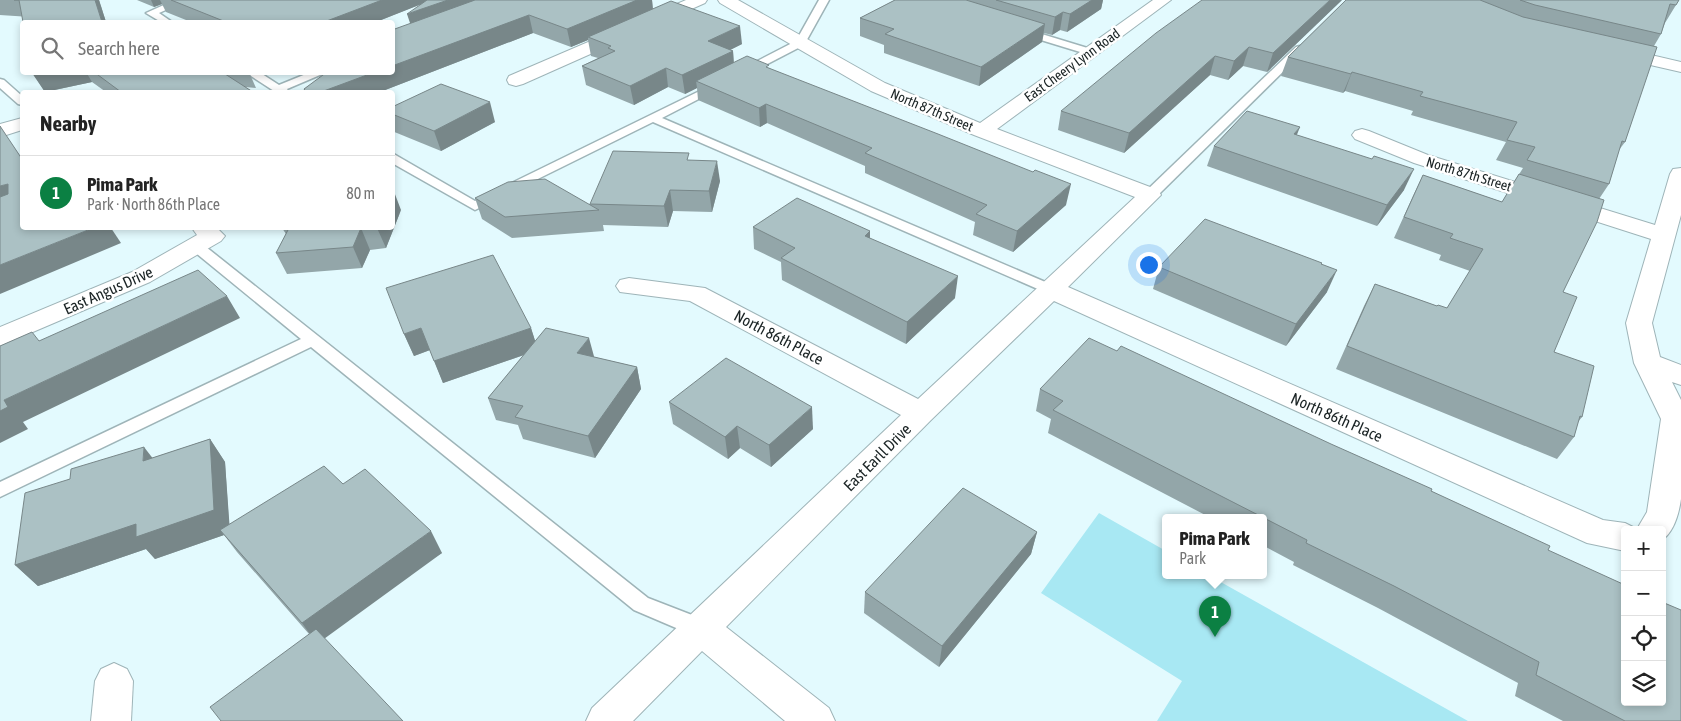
<!DOCTYPE html>
<meta charset="utf-8">
<style>
:root{--surface:#fff;--page:#f2f2f2;--text:#222;--muted:#767676;--line:#e0e0e0;--accent:#0b8043}
body{margin:0;font-family:"Asap Condensed",sans-serif;background:var(--page);color:var(--text)}
.controls{position:absolute;right:15px;bottom:15px;display:grid;overflow:hidden;border-radius:5px;box-shadow:0 2px 8px #0003}
.controls button{width:45px;height:45px;display:grid;place-items:center;padding:0;border:0;border-bottom:1px solid var(--line);background:var(--surface);color:var(--text);font:25px sans-serif}
.you{position:absolute;left:1148px;top:264px;width:18px;height:18px;margin:-12px;border:4px solid #fff;border-radius:50%;background:#1a73e8;box-shadow:0 0 0 8px #1a73e833}
.badge{display:grid;place-items:center;width:32px;height:32px;border-radius:50%;background:var(--accent);color:#fff;font-size:16px;font-weight:700}
.pin{position:absolute;translate:-50% -41px;filter:drop-shadow(0 1px 2px #0008)}
.pin::after{content:'';position:absolute;top:26px;width:18px;height:15px;background:inherit;clip-path:polygon(0 0,100% 0,50% 100%)}
.popup{position:absolute;left:1162px;top:514px;width:105px;height:65px;box-sizing:border-box;display:grid;place-content:center;border-radius:5px;background:var(--surface);filter:drop-shadow(0 1px 4px #0005);font-size:16px;white-space:nowrap;color:var(--muted)}
.popup b{font-size:19px;color:var(--text)}
.popup::after{content:'';position:absolute;left:50%;top:100%;margin-left:-10px;border:10px solid transparent;border-top-color:var(--surface)}
.list{margin:0;padding:0;list-style:none}
h2{display:flex;justify-content:space-between;align-items:center;height:65px;margin:0;padding:0 20px;font-size:21px}
h2 small{font-size:16px;font-weight:400;color:var(--muted)}
.list li{display:grid;grid-template-columns:32px 1fr auto;gap:15px;align-items:center;box-sizing:border-box;height:75px;padding:0 20px;border-top:1px solid var(--line)}
.list b{display:block;font-size:19px;white-space:nowrap}
.list p{margin:0;font-size:16px;white-space:nowrap;color:var(--muted)}
.list em{font-size:16px;font-style:normal;color:var(--muted)}
.icon{flex:none;width:28px;height:28px;fill:none;stroke:currentColor;stroke-width:2;stroke-linecap:round;stroke-linejoin:round}
.map{position:relative;flex:none;width:1681px;height:721px;overflow:hidden}
.search{position:absolute;background:var(--surface);box-shadow:0 2px 8px #0003;left:20px;top:20px;width:375px;height:55px;display:flex;align-items:center;gap:12px;box-sizing:border-box;padding:0 18px;border-radius:5px;color:var(--muted);font-size:19px}
.panel{position:absolute;background:var(--surface);box-shadow:0 2px 8px #0003;left:20px;top:90px;width:375px;height:140px;border-radius:5px}
.map>svg:first-child{display:block}
</style>
<div class="map">
<svg width="1681" height="721" viewBox="0 0 1681 721">
<rect width="100%" height="100%" fill="#e3fafe"/>
<polygon fill="#a8e8f3" points="1099,513 1166,551 1166,576 1210,576 1468,721 1157,721 1182,681 1041,593"/>
<g fill="none" stroke-linecap="round" stroke-linejoin="round">
<g stroke="#9eb4b8" stroke-width="3">
<g id="service">
<polygon points="175,0 188,0 159,13 172,22 161,22 146,13"/>
<polygon points="819,0 829,0 804,45 748,74 740,74 739,72 740,70 796,41"/>
<polygon points="1022,28 1094,50 1095,52 1090,55 1018,33 1018,29"/>
<polygon points="1300,46 1304,47 1305,49 1304,51 1155,198 1145,198 1143,195 1145,192 1296,47"/>
<polygon points="245,72 259,72 279,85 311,72 327,72 287,89 289,92 274,91"/>
<polygon points="0,79 4,80 22,96 22,105 18,104 0,88"/>
<polygon points="716,83 720,84 722,86 720,88 662,118 1057,287 1059,290 1057,293 1047,293 653,122 475,210 392,163 392,153 475,201"/>
<polygon points="196,242 201,243 648,598 710,622 713,629 710,636 702,639 634,610 311,347 0,497 0,482 301,339 191,249 189,246 191,243"/>
</g>
</g>
<g stroke="#9eb4b8" stroke-width="2">
<g id="minor">
<polygon points="686,0 707,0 705,3 523,84 516,86 509,84 507,80 509,76"/>
<path d="M718,0H738L885,83L980,123L1153,0H1171L997,129L1158,190L1161,195L1068,287L1603,520L1625,523L1637,529L1647,512L1661,419L1634,363L1626,323L1651,239L1414,163L1355,139L1352,135L1355,131L1362,129L1369,131L1428,155L1655,225L1670,174L1673,169L1681,168V215L1652,323L1660,357L1681,365V385L1672,382L1681,400V499C1679,513 1674,532 1662,540V530H1625V551L1587,543L1054,301L931,420L726,627L829,708L835,721H785L702,651L633,721H586L592,708L901,415L690,301L620,292L616,286L620,280L629,278L705,288L918,399L1135,197L974,135L871,91L720,3Z"/>
<polygon points="1617,47 1681,62 1681,72 1611,56 1608,52 1611,48"/>
<polygon points="22,118 22,130 0,137 0,124"/>
<polygon points="192,228 217,228 225,236 221,241 150,282 0,346 0,327 132,272 197,235"/>
<polygon points="114,663 127,669 133,681 131,721 91,721 95,681 101,669"/>
</g>
</g>
<use href="#service" fill="#fff" fill-rule="evenodd"/>
<use href="#minor" fill="#fff" fill-rule="evenodd"/>
</g>
<g fill="#93a6a9">
<polygon points="0,0 99,0 106,22 0,15"/>
<polygon points="137,0 652,0 653,9 742,44 730,50 733,51 734,63 769,68 1066,205 1013,252 973,235 975,222 865,173 865,166 767,123 760,127 698,100 697,88 685,94 668,87 634,105 586,85 582,66 598,58 591,56 588,40 571,47 533,33 380,92 305,92 304,89 410,24 421,4 376,22 191,22 166,12 162,4 154,7"/>
<polygon points="895,0 1103,0 1101,9 1067,32 1060,30 1052,35 1044,33 1042,42 979,86 884,53 884,45 860,36 860,18"/>
<polygon points="1342,0 1267,72 1243,66 1228,80 1210,75 1124,153 1058,130 1061,111"/>
<polygon points="1346,0 1679,0 1676,5 1665,23 1661,34 1654,46 1625,142 1619,150 1609,184 1599,199 1563,292 1554,352 1582,417 1578,422 1574,437 1557,459 1336,369 1364,306 1375,284 1437,306 1447,308 1470,271 1439,260 1441,255 1394,238 1413,196 1423,175 1502,202 1523,168 1496,160 1506,142 1411,115 1413,111 1345,91 1343,93 1281,76 1288,57"/>
<polygon points="32,72 249,72 256,88 245,87 253,92 106,92 92,82 45,92"/>
<polygon points="392,107 495,122 441,151 392,131"/>
<polygon points="1297,135 1404,190 1377,226 1207,166 1214,146"/>
<polygon points="690,160 720,181 712,212 673,211 668,227 603,225 604,231 512,238 482,219 475,198 590,205 590,204"/>
<polygon points="401,210 386,248 370,250 362,268 287,274 276,253 286,234 282,228 392,228"/>
<polygon points="753,227 870,231 870,238 955,298 906,344 782,280 781,262 754,249"/>
<polygon points="1322,264 1327,292 1286,346 1153,289 1159,267"/>
<polygon points="531,328 535,341 594,357 637,367 641,389 595,458 523,439 518,425 496,420 488,398 524,355 443,383 430,350 414,356 404,334"/>
<polygon points="1117,351 1431,491 1548,550 1681,721 1563,721 1515,696 1518,683 1378,608 1293,565 1294,562 1264,546 1264,518 1211,518 1048,433 1051,419 1036,411 1040,389"/>
<polygon points="669,402 813,429 771,467 740,448 728,459 673,424"/>
<polygon points="210,439 225,462 229,524 343,484 442,553 309,634 237,552 224,535 155,559 146,549 38,586 15,565 152,458"/>
<polygon points="1037,532 1031,554 939,667 864,613 865,592"/>
</g>
<g fill="#788789">
<polygon points="95,0 99,0 106,22 102,22"/>
<polygon points="151,0 160,0 162,4 154,7"/>
<polygon points="382,0 432,0 376,22 324,22"/>
<polygon points="448,0 502,0 413,32 407,14"/>
<polygon points="637,0 652,0 653,12 588,37 588,40 571,47 567,29"/>
<polygon points="1092,0 1103,0 1101,9 1067,32 1070,14"/>
<polygon points="1330,0 1342,0 1267,72 1273,53"/>
<polygon points="1063,12 1060,30 1052,35 1055,17"/>
<polygon points="529,15 533,33 380,92 321,92 375,72 392,72 392,66"/>
<polygon points="1045,24 1042,42 979,86 981,67"/>
<polygon points="740,26 742,44 710,60 708,41"/>
<polygon points="1249,47 1243,66 1228,80 1234,61"/>
<polygon points="733,51 734,70 696,81 697,88 685,94 682,75"/>
<polygon points="1215,56 1210,75 1124,153 1129,133"/>
<polygon points="666,68 668,87 634,105 630,86"/>
<polygon points="36,72 86,72 92,82 45,92 32,73"/>
<polygon points="1352,72 1345,91 1343,93 1351,74"/>
<polygon points="490,102 495,122 441,151 434,131"/>
<polygon points="766,104 767,123 760,127 759,108"/>
<polygon points="1300,127 1292,147 1294,134"/>
<polygon points="717,161 720,181 712,212 709,191"/>
<polygon points="1414,169 1404,190 1377,226 1387,205"/>
<polygon points="8,184 22,204 0,211 0,186"/>
<polygon points="1071,184 1066,205 1013,252 1017,231"/>
<polygon points="393,189 401,210 386,248 377,228 392,228"/>
<polygon points="670,190 673,211 668,227 664,206"/>
<polygon points="93,228 111,228 121,243 0,294 0,265"/>
<polygon points="361,228 370,250 362,268 353,247"/>
<polygon points="870,231 870,253 865,236"/>
<polygon points="1337,270 1327,292 1286,346 1296,324"/>
<polygon points="958,276 955,298 906,344 907,322"/>
<polygon points="227,296 240,318 23,422 28,429 0,443 0,411 4,400"/>
<polygon points="421,328 430,350 414,356 404,334"/>
<polygon points="531,328 538,350 443,383 434,361"/>
<polygon points="589,338 595,360 577,353"/>
<polygon points="637,367 641,389 595,458 588,436"/>
<polygon points="812,407 813,429 771,467 769,445"/>
<polygon points="737,426 740,448 728,459 725,437"/>
<polygon points="210,439 225,462 230,532 220,530 224,535 155,559 146,549 38,586 15,565"/>
<polygon points="144,447 161,469 143,461"/>
<polygon points="431,531 442,553 317,644 302,623"/>
<polygon points="1037,532 1031,554 939,667 942,646"/>
</g>
<g fill="#abc1c4" stroke="#788789">
<polygon points="14,0 95,0 102,22 23,22 19,0"/>
<polygon points="171,0 382,0 324,22 226,22"/>
<polygon points="427,0 448,0 407,14"/>
<polygon points="475,0 637,0 567,29 529,15 392,66 392,30"/>
<polygon points="895,0 966,0 1045,24 981,67 885,34 894,29 860,18"/>
<polygon points="996,0 1092,0 1070,14 1063,12 1055,17"/>
<polygon points="1202,0 1330,0 1273,53 1249,47 1234,61 1215,56 1129,133 1061,111 1156,33"/>
<polygon points="1346,0 1480,0 1523,17 1657,47 1625,142 1622,141 1609,184 1527,160 1535,147 1507,140 1517,122 1420,96 1423,92 1352,72 1351,74 1288,57"/>
<polygon points="1520,0 1679,0 1676,5 1670,4 1661,34 1535,5"/>
<polygon points="671,1 740,26 708,41 733,51 682,75 666,68 630,86 582,66 615,51 608,48 611,46 588,37"/>
<polygon points="747,56 769,65 766,67 938,134 1033,172 1035,170 1071,184 1017,231 976,214 987,205 865,153 872,148 766,104 759,108 696,81"/>
<polygon points="94,72 222,72 253,92 121,92"/>
<polygon points="327,72 375,72 321,92 306,92 304,89"/>
<polygon points="441,84 490,102 434,131 392,114 392,107"/>
<polygon points="1247,111 1300,127 1294,134 1372,159 1374,156 1414,169 1387,205 1214,146"/>
<polygon points="0,126 22,159 22,228 93,228 0,265 0,197 8,194 8,184 0,186"/>
<polygon points="613,151 689,153 687,160 717,161 709,191 670,190 664,206 590,204"/>
<polygon points="1519,174 1604,200 1597,222 1563,292 1577,297 1554,352 1594,366 1582,417 1580,416 1574,437 1347,346 1375,284 1437,306 1438,305 1447,308 1483,249 1450,238 1453,234 1404,217 1423,175 1502,202"/>
<polygon points="545,179 599,210 505,217 475,198 508,182"/>
<polygon points="797,198 870,231 865,236 958,276 907,322 781,258 795,248 753,227"/>
<polygon points="1205,219 1322,263 1321,264 1337,270 1296,324 1159,267"/>
<polygon points="289,228 370,228 361,228 353,247 276,253"/>
<polygon points="493,255 531,328 434,361 421,328 404,334 386,288"/>
<polygon points="198,270 227,296 4,400 8,407 0,411 0,346 32,332 39,341"/>
<polygon points="546,328 589,338 577,353 637,367 588,436 515,417 523,406 488,398"/>
<polygon points="1089,338 1117,351 1121,346 1331,444 1432,489 1431,491 1550,546 1548,550 1625,585 1625,702 1662,702 1662,602 1681,610 1681,721 1625,721 1536,675 1539,662 1394,586 1306,543 1307,540 1053,410 1063,401 1040,389"/>
<polygon points="726,358 812,407 769,445 737,426 725,437 669,402"/>
<polygon points="210,439 214,510 136,537 136,524 15,565 25,493 70,479 71,469 144,447 143,461"/>
<polygon points="324,466 343,484 365,469 431,531 302,623 220,530"/>
<polygon points="963,488 1037,532 942,646 865,592"/>
<polygon points="316,629 403,721 221,721 210,707"/>
</g>
<g text-anchor="middle" dominant-baseline="central" stroke-width="5" stroke-linejoin="round" paint-order="stroke">
<g font-size="14" fill="#1a2324" stroke="#fff">
<text transform="translate(1072 65) rotate(-36)">East Cheery Lynn Road</text>
<text transform="translate(932 110) rotate(23)">North 87th Street</text>
<text transform="translate(1469 174) rotate(17)">North 87th Street</text>
</g>
<g font-size="16" fill="#1a2324" stroke="#fff">
<text transform="translate(108 290) rotate(-24)">East Angus Drive</text>
<text transform="translate(779 337) rotate(28)">North 86th Place</text>
<text transform="translate(1337 417) rotate(24)">North 86th Place</text>
<text transform="translate(877 457) rotate(-45)">East Earll Drive</text>
</g>
</g>
</svg>
<div class="controls">
<button>+</button>
<button>−</button>
<button><svg class="icon" aria-label="locate" viewBox="0 0 24 24"><circle cx="12" cy="12" r="6"/><path d="M12 2v4M12 18v4M2 12h4M18 12h4"/></svg></button>
<button><svg class="icon" aria-label="layers" viewBox="0 0 24 24"><path d="M12 4l9 5-9 5-9-5zM3 14l9 5 9-5"/></svg></button>
</div>
<div class="you"></div>
<div class="pin badge" style="left:1215px;top:637px">1</div>
<div class="popup"><b>Pima Park</b>Park</div>
<div class="search"><svg class="icon" aria-label="search" viewBox="0 0 24 24"><circle cx="10" cy="10" r="6"/><path d="M15 15l6 6"/></svg>Search here</div>
<section class="panel">
<h2>Nearby<small></small></h2>
<ul class="list">
<li><span class="badge">1</span><div><b>Pima Park</b><p>Park · North 86th Place</p></div><em>80 m</em></li>
</ul>
</section>
</div>
